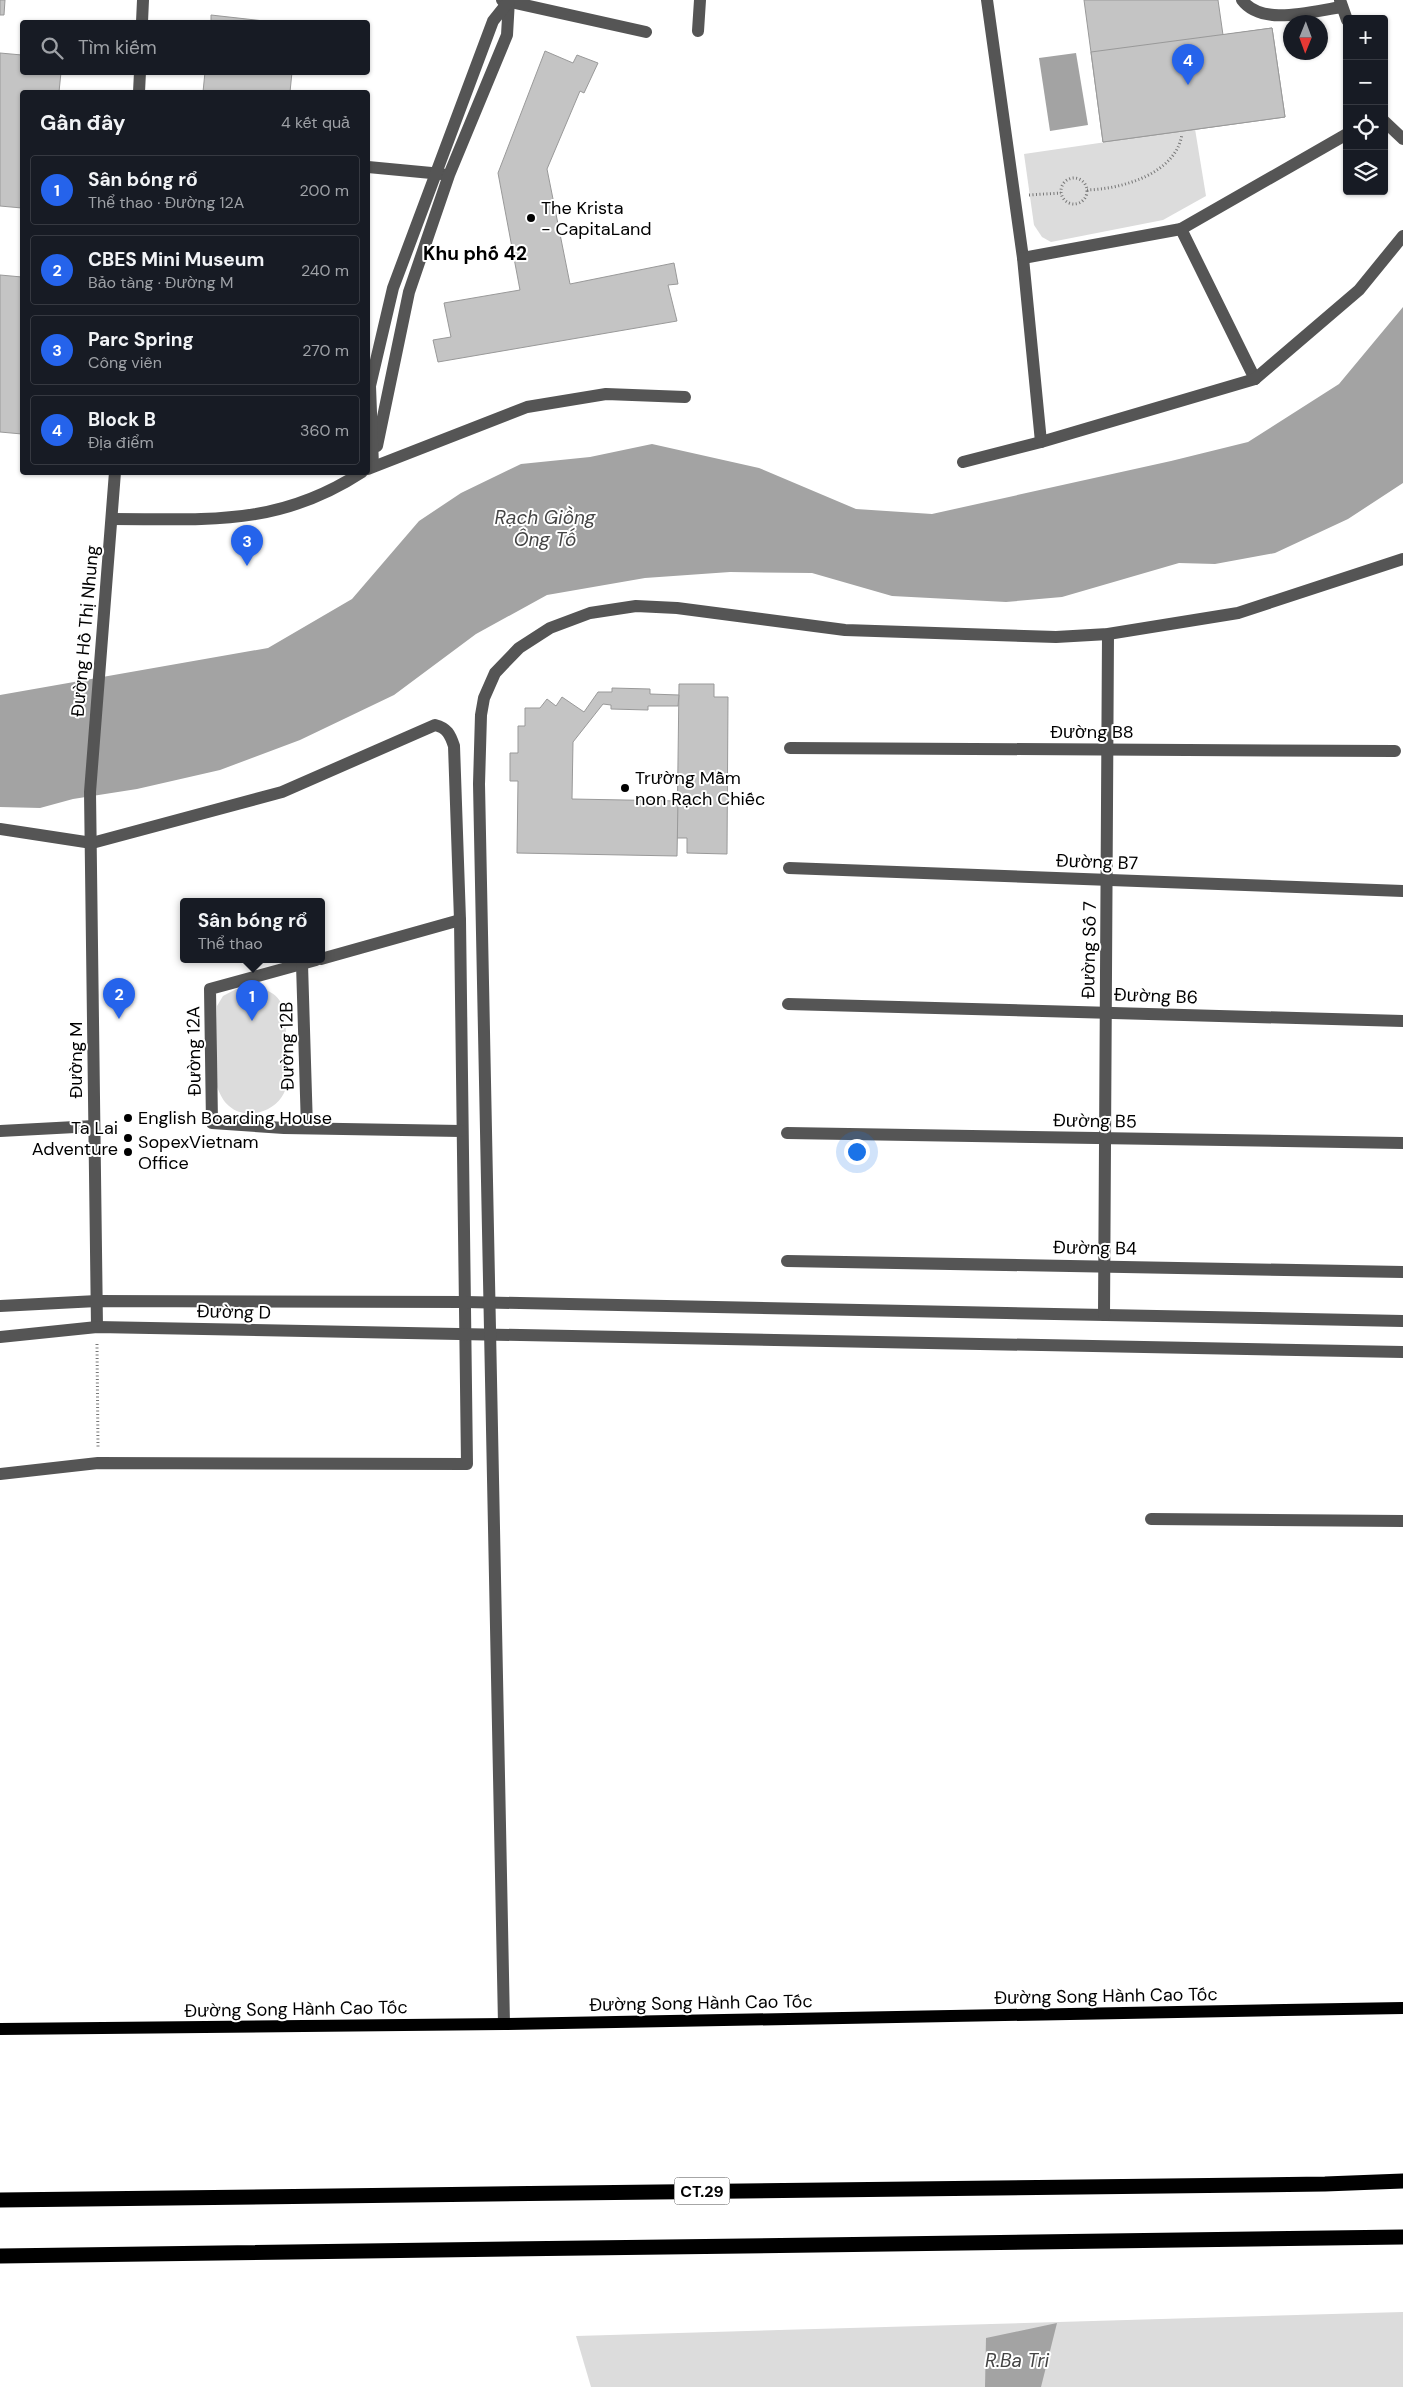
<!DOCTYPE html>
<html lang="vi">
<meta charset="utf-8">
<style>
:root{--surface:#171b24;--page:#242831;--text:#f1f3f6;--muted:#9ea1a6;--line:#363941;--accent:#2563eb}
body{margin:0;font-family:"DM Sans",sans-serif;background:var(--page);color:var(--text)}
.controls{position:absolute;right:15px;top:15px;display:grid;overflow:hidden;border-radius:5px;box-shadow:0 1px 4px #0004}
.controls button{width:45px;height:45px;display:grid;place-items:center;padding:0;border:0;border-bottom:1px solid var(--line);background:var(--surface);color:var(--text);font:25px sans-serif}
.compass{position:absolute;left:1283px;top:15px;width:45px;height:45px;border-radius:50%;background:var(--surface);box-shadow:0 1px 4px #0004;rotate:181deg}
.you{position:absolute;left:856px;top:1151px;width:18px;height:18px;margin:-12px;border:4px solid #fff;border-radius:50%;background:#1a73e8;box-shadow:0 0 0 8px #1a73e833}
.badge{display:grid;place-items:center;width:32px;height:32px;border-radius:50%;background:var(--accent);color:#fff;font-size:16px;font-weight:700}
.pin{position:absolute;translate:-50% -41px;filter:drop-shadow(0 1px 2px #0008)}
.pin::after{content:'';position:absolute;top:26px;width:18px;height:15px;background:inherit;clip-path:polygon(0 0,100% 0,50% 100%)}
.popup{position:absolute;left:180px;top:898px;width:145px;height:65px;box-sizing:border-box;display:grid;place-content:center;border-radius:5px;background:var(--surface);filter:drop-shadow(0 1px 4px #0005);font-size:16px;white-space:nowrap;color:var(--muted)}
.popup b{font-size:19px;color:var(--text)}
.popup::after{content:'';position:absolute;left:50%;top:100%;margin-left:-10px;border:10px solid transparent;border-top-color:var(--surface)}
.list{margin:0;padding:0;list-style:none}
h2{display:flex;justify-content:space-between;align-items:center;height:65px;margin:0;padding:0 20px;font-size:21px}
h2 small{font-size:16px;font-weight:400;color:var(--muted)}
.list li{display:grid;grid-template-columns:32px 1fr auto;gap:15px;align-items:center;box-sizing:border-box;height:70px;margin:0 10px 10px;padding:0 10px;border:1px solid var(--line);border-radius:5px}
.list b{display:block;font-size:19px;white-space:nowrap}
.list p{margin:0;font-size:16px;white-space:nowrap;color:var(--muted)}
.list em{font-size:16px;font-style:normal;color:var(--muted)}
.icon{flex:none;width:28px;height:28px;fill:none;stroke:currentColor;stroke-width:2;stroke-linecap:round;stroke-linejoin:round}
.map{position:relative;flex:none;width:1403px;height:2387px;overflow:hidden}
.search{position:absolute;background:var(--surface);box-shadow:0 1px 4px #0004;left:20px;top:20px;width:350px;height:55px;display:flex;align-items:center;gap:12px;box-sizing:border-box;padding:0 18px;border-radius:5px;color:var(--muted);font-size:19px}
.panel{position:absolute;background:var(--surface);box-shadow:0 1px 4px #0004;left:20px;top:90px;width:350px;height:385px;border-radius:5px}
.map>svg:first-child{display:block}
</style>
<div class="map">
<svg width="1403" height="2387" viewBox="0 0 1403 2387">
<rect width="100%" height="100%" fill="#fff"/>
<g fill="#dcdcdc">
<polygon points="1195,129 1206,196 1163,220 1051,242 1042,237 1034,225 1024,154"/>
<path d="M242,986C293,988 285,1016 286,1056C286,1066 289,1084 284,1093C275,1112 246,1121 229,1106C223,1101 220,1094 217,1087V1006L223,996Z"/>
<polygon points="1403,2312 1403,2387 591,2387 576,2336"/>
</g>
<g fill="#a3a3a3">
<polygon points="1076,53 1088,125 1050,131 1039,58"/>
<polygon points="1403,307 1403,483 1348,519 1275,553 1215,564 1179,563 1062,597 1006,602 892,596 812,573 730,572 645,578 547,595 476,634 394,695 300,740 220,770 137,789 73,799 40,808 0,807 0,695 268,648 352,599 419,521 461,493 521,464 590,457 652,444 759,468 856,509 932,514 1171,461 1248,442 1339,384"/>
<polygon points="1057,2323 1041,2387 985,2387 986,2338"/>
</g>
<g fill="#c4c4c4" stroke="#999">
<polygon points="0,0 5,0 4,15 0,15"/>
<polygon points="1084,0 1218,0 1223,35 1272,28 1285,117 1103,142"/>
<polygon points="211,15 273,22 211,22"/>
<polygon points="1272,28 1285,117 1103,142 1091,52"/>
<polygon points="545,51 573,63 577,55 598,63 584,93 580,91 547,169 570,284 674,263 678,284 668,285 677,321 438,362 433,340 451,337 444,303 520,290 498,173"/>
<polygon points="0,53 22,55 22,72 61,72 59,92 22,92 22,208 0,206"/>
<polygon points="205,72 292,72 290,92 203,92"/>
<polygon points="0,275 22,277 22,434 0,432"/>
<polygon points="679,684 714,684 714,697 728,697 727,854 687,853 687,838 677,838"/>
<polygon points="612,688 650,689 650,694 679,695 678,706 648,706 648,710 611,709 611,705 603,704 573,742 572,799 678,801 677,856 517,853 518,781 510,781 510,753 518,753 518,726 525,726 525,708 540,708 547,699 556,706 562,697 584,712 598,692 612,692"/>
</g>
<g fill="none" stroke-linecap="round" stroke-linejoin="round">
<g stroke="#777" stroke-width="3" stroke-dasharray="1 2.5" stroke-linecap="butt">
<circle cx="1074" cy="191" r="13"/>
<path d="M1087,190C1122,189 1176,174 1182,134"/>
<polyline points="1029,195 1061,193"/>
<polyline points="97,1344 98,1447"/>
</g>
<g stroke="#555" stroke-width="12">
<polyline points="502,0 646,32"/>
<polyline points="987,0 1023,258 1181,229 1347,134"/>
<path d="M1242,0C1262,27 1313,11 1342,7"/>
<polyline points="1340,0 1347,20"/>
<polyline points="142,22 143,0"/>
<polyline points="698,31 700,0"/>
<polyline points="139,92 140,72"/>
<polyline points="1384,121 1403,139"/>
<polyline points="368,167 442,174"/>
<polyline points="1181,229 1255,379"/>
<polyline points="1023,258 1041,442"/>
<polyline points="377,446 409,292 449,175 507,35 509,0"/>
<polyline points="963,462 1041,442 1255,379 1359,290 1403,236"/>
<polyline points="373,466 370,386 393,288 493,21 509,1"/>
<polyline points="368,469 527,407 606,394 685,397"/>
<path d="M112,519C207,519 278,527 362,472"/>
<polyline points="790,748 1395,751"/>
<path d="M0,829L92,843L282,792L435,725C447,728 450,734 454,746L460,920L467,1464L98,1463L0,1474"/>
<polyline points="789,868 1403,891"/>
<polyline points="321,959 460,920"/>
<polyline points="316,960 210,989 212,1123 284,1128 461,1131"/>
<polyline points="302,964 307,1128"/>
<polyline points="788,1004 1403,1021"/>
<polyline points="0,1131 94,1126"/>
<polyline points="787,1133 1403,1143"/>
<polyline points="787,1261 1403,1272"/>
<polyline points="0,1306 97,1301 466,1302 1403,1321"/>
<polyline points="1104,1315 1108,634"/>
<polyline points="97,1327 90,792 115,472"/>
<polyline points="0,1337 97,1327 1403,1352"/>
<polyline points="1151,1519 1403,1521"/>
<polyline points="504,2024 479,784 481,715 484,698 495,673 519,648 550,628 590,613 636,606 677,608 845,630 1056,637 1108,634 1238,613 1403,559"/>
</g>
<polyline stroke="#000" stroke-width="12" points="0,2029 504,2024 1403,2008"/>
<g stroke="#000" stroke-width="15">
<polyline points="0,2200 1325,2184 1403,2181"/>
<polyline points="0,2256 1403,2237"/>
</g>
</g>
<g fill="#000" stroke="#fff" stroke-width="2">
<circle cx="531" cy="218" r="5"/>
<circle cx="625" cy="788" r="5"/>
<circle cx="128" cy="1118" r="5"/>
<circle cx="128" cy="1138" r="5"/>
<circle cx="128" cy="1152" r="5"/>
</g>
<g text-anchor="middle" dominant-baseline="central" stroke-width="4" stroke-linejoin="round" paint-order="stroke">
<rect fill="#fff" stroke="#4c4c4c" stroke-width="1" x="674.5" y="2177.5" width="55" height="27" rx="4"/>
<g font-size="16" font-weight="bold" fill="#000">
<text x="702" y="2191">CT.29</text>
</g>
<g font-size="18" fill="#000" stroke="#fff" text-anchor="start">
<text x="541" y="208">The Krista<tspan x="541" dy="21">- CapitaLand</tspan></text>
<text x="635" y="778">Trường Mầm<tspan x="635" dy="21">non Rạch Chiếc</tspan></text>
<text x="138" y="1118">English Boarding House</text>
<text x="118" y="1128" text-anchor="end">Ta Lai<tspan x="118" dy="21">Adventure</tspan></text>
<text x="138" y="1142">SopexVietnam<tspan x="138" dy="21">Office</tspan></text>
</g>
<g font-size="18" fill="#000" stroke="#fff">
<text transform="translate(85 631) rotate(-85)">Đường Hồ Thị Nhung</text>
<text x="1092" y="732">Đường B8</text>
<text transform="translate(1097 862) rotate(2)">Đường B7</text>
<text transform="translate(1089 950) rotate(-89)">Đường Số 7</text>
<text transform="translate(1156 996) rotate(2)">Đường B6</text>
<text transform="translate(287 1046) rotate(-91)">Đường 12B</text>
<text transform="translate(194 1051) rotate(-91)">Đường 12A</text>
<text transform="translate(76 1060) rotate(-90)">Đường M</text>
<text transform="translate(1095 1121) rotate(1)">Đường B5</text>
<text transform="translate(1095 1248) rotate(1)">Đường B4</text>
<text transform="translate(234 1312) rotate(1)">Đường D</text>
<text transform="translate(1106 1996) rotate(-1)">Đường Song Hành Cao Tốc</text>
<text transform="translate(701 2003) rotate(-1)">Đường Song Hành Cao Tốc</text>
<text transform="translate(296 2009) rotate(-1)">Đường Song Hành Cao Tốc</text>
</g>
<g font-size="19" font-weight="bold" fill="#000" stroke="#fff">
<text x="475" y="253">Khu phố 42</text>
</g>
<g font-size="19" font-style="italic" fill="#444" stroke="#fff">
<text x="545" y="517">Rạch Giồng<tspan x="545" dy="22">Ông Tố</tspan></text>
<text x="1017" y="2360">R.Ba Tri</text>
</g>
</g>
</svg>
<div class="controls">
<button>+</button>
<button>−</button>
<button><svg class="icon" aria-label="locate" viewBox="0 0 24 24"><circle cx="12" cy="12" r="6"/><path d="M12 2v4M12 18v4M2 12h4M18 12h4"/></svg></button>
<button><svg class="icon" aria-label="layers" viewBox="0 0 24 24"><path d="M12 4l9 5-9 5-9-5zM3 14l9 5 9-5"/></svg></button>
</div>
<svg class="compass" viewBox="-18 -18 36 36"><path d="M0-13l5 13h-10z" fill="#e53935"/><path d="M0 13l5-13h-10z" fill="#9ea1a6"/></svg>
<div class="you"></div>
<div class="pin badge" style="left:252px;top:1021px">1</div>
<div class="popup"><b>Sân bóng rổ</b>Thể thao</div>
<div class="pin badge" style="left:119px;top:1019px">2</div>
<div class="pin badge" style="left:247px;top:566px">3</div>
<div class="pin badge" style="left:1188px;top:85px">4</div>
<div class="search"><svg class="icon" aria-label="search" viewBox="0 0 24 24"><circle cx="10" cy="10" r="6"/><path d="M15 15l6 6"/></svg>Tìm kiếm</div>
<section class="panel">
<h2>Gần đây<small>4 kết quả</small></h2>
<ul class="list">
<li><span class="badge">1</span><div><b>Sân bóng rổ</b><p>Thể thao · Đường 12A</p></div><em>200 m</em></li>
<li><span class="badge">2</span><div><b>CBES Mini Museum</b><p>Bảo tàng · Đường M</p></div><em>240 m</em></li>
<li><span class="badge">3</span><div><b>Parc Spring</b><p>Công viên</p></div><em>270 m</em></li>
<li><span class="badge">4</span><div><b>Block B</b><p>Địa điểm</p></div><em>360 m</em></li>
</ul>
</section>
</div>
